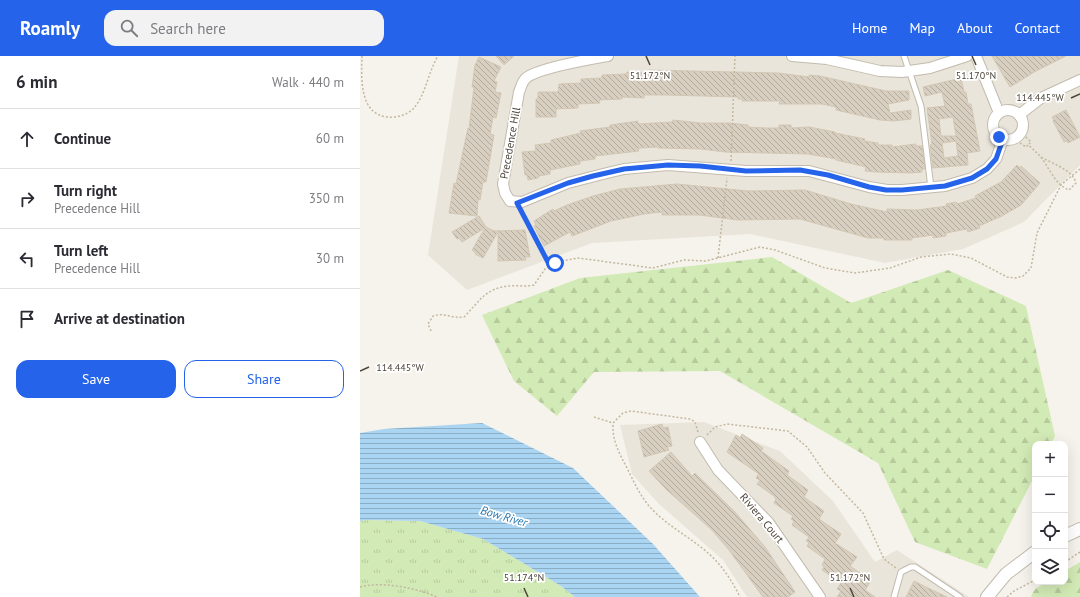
<!DOCTYPE html>
<meta charset="utf-8">
<style>
:root{--surface:#fff;--page:#f2f2f3;--text:#2b2b33;--muted:#7c7c81;--line:#e1e1e2;--accent:#2563eb}
body{margin:0;font-family:"PT Sans",sans-serif;background:var(--page);color:var(--text)}
.controls{position:absolute;right:12px;bottom:12px;display:grid;overflow:hidden;border-radius:8px;box-shadow:0 4px 16px #0002}
.controls button{width:36px;height:36px;display:grid;place-items:center;padding:0;border:0;border-bottom:1px solid var(--line);background:var(--surface);color:var(--text);font:20px sans-serif}
.stop{position:absolute;width:12px;height:12px;margin:-9px;border:3px solid #2563eb;border-radius:50%;background:#fff}
.stop.end{background:#2563eb;border-color:#fff;box-shadow:0 1px 4px #0008}
.list{margin:0;padding:0;list-style:none}
h2{display:flex;justify-content:space-between;align-items:center;height:52px;margin:0;padding:0 16px;font-size:17px}
h2 small{font-size:13px;font-weight:400;color:var(--muted)}
.list li{display:grid;grid-template-columns:26px 1fr auto;gap:12px;align-items:center;box-sizing:border-box;height:60px;padding:0 16px;border-top:1px solid var(--line)}
.list b{display:block;font-size:15px;white-space:nowrap}
.list p{margin:0;font-size:13px;white-space:nowrap;color:var(--muted)}
.list em{font-size:13px;font-style:normal;color:var(--muted)}
.actions{display:flex;gap:8px;padding:12px 16px}
.actions a{flex:1;padding:9px 0;border:1px solid var(--accent);border-radius:12px;text-align:center;font-size:14px;color:var(--accent)}
.actions .main{background:var(--accent);color:#fff}
.icon{flex:none;width:22px;height:22px;fill:none;stroke:currentColor;stroke-width:2;stroke-linecap:round;stroke-linejoin:round}
.map{position:relative;flex:none;width:720px;height:541px;overflow:hidden}
header{display:flex;align-items:center;gap:24px;box-sizing:border-box;height:56px;padding:0 20px;background:var(--accent);color:#fff}
header strong{font-size:19px}
nav{display:flex;gap:22px;margin-inline-start:auto;font-size:14px}
.search{width:280px;height:36px;background:var(--page);display:flex;align-items:center;gap:10px;box-sizing:border-box;padding:0 14px;border-radius:12px;color:var(--muted);font-size:15px}
main{display:flex}
aside{flex:1;background:var(--surface)}
.map>svg:first-child{display:block}
</style>
<header>
<strong>Roamly</strong>
<div class="search"><svg class="icon" aria-label="search" viewBox="0 0 24 24"><circle cx="10" cy="10" r="6"/><path d="M15 15l6 6"/></svg>Search here</div>
<nav><a>Home</a><a>Map</a><a>About</a><a>Contact</a></nav>
</header>
<main>
<aside>
<h2>6 min<small>Walk · 440 m</small></h2>
<ul class="list">
<li><svg class="icon" aria-label="ahead" viewBox="0 0 24 24"><path d="M12 20V5M6 11l6-6 6 6"/></svg><div><b>Continue</b></div><em>60 m</em></li>
<li><svg class="icon" aria-label="right" viewBox="0 0 24 24"><path d="M7 20v-9h11M14 6l5 5-5 5"/></svg><div><b>Turn right</b><p>Precedence Hill</p></div><em>350 m</em></li>
<li><svg class="icon" aria-label="left" viewBox="0 0 24 24"><path d="M17 20v-9H6M10 6l-5 5 5 5"/></svg><div><b>Turn left</b><p>Precedence Hill</p></div><em>30 m</em></li>
<li><svg class="icon" aria-label="arrive" viewBox="0 0 24 24"><path d="M6 21V4h12l-3 4 3 4H6"/></svg><div><b>Arrive at destination</b></div></li>
</ul>
<div class="actions"><a class="main">Save</a><a>Share</a></div>
</aside>
<div class="map">
<svg width="720" height="541" viewBox="0 0 720 541">
<defs>
<pattern id="grass-tufts" width="24" height="20" patternUnits="userSpaceOnUse"><rect width="24" height="20" fill="#d2eab5"/><path d="M3 7l-1-3M5 7V3M7 7l1-3M15 17l-1-3M17 17v-4M19 17l1-3" fill="none" stroke="#b6ca9c"/></pattern>
<pattern id="forest-firs" width="22" height="20" patternUnits="userSpaceOnUse"><rect width="22" height="20" fill="#d2eab5"/><path d="M5 1l3.5 6h-7zM16 11l3.5 6h-7z" fill="#b6ca9c"/></pattern>
<pattern id="water-rules" width="6" height="5" patternUnits="userSpaceOnUse"><rect width="6" height="5" fill="#a9d4f2"/><path d="M0 2.5h6" fill="none" stroke="#8caec5"/></pattern>
<pattern id="building-back-hatch" width="6" height="6" patternUnits="userSpaceOnUse"><rect width="6" height="6" fill="#d8cfc1"/><path d="M-1 5l2 2M0 0l6 6M5-1l2 2" fill="none" stroke="#b1aa9e"/></pattern>
</defs>
<rect width="100%" height="100%" fill="#f6f3ec"/>
<g fill="#eae5da">
<polygon points="99,0 720,0 720,109 664,166 603,193 525,207 390,178 232,187 107,234 68,199"/>
<polygon points="344,366 420,395 473,445 515,506 537,494 609,541 387,541 363,504 299,448 272,418 260,369"/>
</g>
<polygon fill="url(#grass-tufts)" points="6,464 60,465 123,483 201,530 215,541 0,541 0,465"/>
<g fill="url(#forest-firs)">
<polygon points="412,201 491,247 588,214 666,250 695,380 691,388 675,388 675,419 627,513 555,486 518,407 360,315 234,316 197,360 154,325 122,259 220,222"/>
<path d="M720,506V541H671C676,526 691,526 705,526V515Z"/>
</g>
<polygon fill="url(#water-rules)" points="122,367 213,412 293,488 340,541 215,541 201,530 123,483 60,465 6,464 0,465 0,377 24,373"/>
<g fill="url(#building-back-hatch)" stroke="#d3c7b4" fill-rule="evenodd">
<polygon points="136,0 154,0 144,9"/>
<polygon points="632,0 706,0 676,15 650,31"/>
<polygon points="119,1 141,11 134,25 137,26 135,36 141,37 136,62 133,61 130,78 134,79 126,126 123,126 120,144 118,143 117,160 89,157 94,127 96,128 108,72 109,73 114,31 112,31 115,9"/>
<polygon points="289,14 418,17 449,21 449,19 460,20 526,35 549,35 549,44 528,48 530,57 551,54 551,63 534,65 520,64 476,54 476,51 462,48 419,48 420,45 382,45 382,43 378,43 378,41 306,39 284,39 284,42 262,41 262,43 239,44 240,47 218,48 218,52 196,53 196,61 176,61 176,43 178,43 178,36 198,36 199,28 221,27 221,23 242,22 242,19 266,18 267,16 289,17"/>
<path d="M601,22L604,36H606L608,48H611L620,95L607,97L608,109L573,112L570,89L572,88L567,52L585,50L582,36L565,40L563,31ZM593,61L596,80H581L579,63ZM596,85L598,100L584,102L582,87Z"/>
<polygon points="706,54 720,81 708,87 707,85 704,86 693,65 694,64 692,61"/>
<polygon points="313,64 340,67 370,67 388,69 388,71 406,72 419,72 419,69 431,69 431,72 449,71 475,76 475,77 505,83 504,85 518,87 518,89 532,89 532,91 556,88 556,90 562,90 565,113 562,113 562,116 552,117 515,116 505,115 506,111 476,104 476,103 448,98 365,96 341,93 298,92 298,91 281,92 278,93 279,95 235,100 235,103 220,105 220,108 190,114 190,118 179,120 178,122 168,124 167,119 165,119 162,96 176,95 175,89 191,87 191,84 221,77 220,75 250,71 250,69 278,65 278,68 312,66"/>
<polygon points="657,109 660,112 661,110 680,127 661,149 642,160 619,170 620,172 608,176 607,173 586,177 586,180 573,182 573,179 552,182 552,184 524,184 524,182 508,182 440,163 378,164 339,159 302,159 302,156 284,158 251,165 212,180 210,176 184,190 174,170 176,169 174,165 193,153 194,155 207,149 233,140 260,133 317,128 388,135 445,134 491,148 527,156 527,153 557,154 587,150 586,148 596,146 597,148 616,142 615,140 641,126"/>
<polygon points="119,160 126,171 134,175 165,174 170,201 165,201 166,204 138,205 138,176 123,202 115,198 116,197 112,194 125,172 102,186 99,182 97,183 92,176"/>
<polygon points="302,368 303,372 308,371 312,390 307,391 309,394 284,401 278,375"/>
<polygon points="382,378 403,392 401,395 429,415 427,419 448,434 444,441 464,455 459,463 481,478 475,487 497,501 490,510 511,525 505,534 515,541 477,541 481,535 477,533 481,527 462,514 464,511 462,509 465,503 447,490 449,487 446,485 449,481 432,469 434,465 431,463 433,460 414,447 416,443 414,440 397,428 400,424 396,422 399,418 367,396 376,379 380,382"/>
<polygon points="311,396 332,420 335,417 375,456 405,491 435,536 428,541 403,541 369,494 352,474 307,434 289,415"/>
<polygon points="554,525 564,530 587,541 546,541"/>
</g>
<g fill="none" stroke-linecap="round" stroke-linejoin="round">
<g stroke="#c2bbae" stroke-width="7">
<g id="service">
<polyline points="544,0 561,50 571,132"/>
<polyline points="534,541 541,516 551,511 555,511 600,541"/>
</g>
</g>
<g stroke="#c2bbae" stroke-width="12">
<g id="minor">
<path d="M248,0C231,3 178,12 166,22C162,26 161,31 159,36L143,128L145,137L150,145L162,146L208,127L243,118L264,113L308,109L386,115H449L509,131L527,134H542L585,130L612,122L627,113L636,103L643,83"/>
<polyline points="432,0 467,3 520,15 542,16 570,12 607,0"/>
<polyline points="616,0 639,57"/>
<circle cx="648" cy="69" r="15"/>
<polyline points="659,59 681,42 720,24"/>
<polyline points="340,386 358,414 409,467 460,541"/>
</g>
</g>
<g stroke="#c2bbae" stroke-width="14">
<g id="tertiary">
<polyline points="705,480 720,473"/>
<polyline points="627,541 646,518 675,496"/>
</g>
</g>
<g stroke="#c4b79f" stroke-width="1.5" stroke-dasharray="2 2" stroke-linecap="butt">
<path d="M2,0C1,24 0,59 28,61C36,62 47,59 53,53C66,39 68,16 78,0"/>
<polyline points="666,81 671,86 668,89"/>
<path d="M660,87L666,91L668,89C672,92 676,96 680,100C689,111 695,129 709,134L716,127C713,114 691,107 681,101"/>
<polyline points="371,105 375,0"/>
<polyline points="162,156 189,210"/>
<polyline points="358,202 367,122"/>
<path d="M71,275L68,268L73,260C84,256 93,263 104,261C119,246 125,232 149,230C157,229 165,231 174,229L185,213L195,207L207,204L218,202L293,212L324,204L346,205L400,191L415,194L465,212L495,217L530,212L561,201L591,198L611,202L647,221L656,222L663,220L671,212L677,177L701,129L720,113"/>
<polyline points="234,361 253,367"/>
<path d="M338,376L335,366L330,363L271,355L263,357L253,367C252,384 259,397 267,412C274,426 280,440 290,451C307,470 330,481 348,497C362,509 372,525 380,541"/>
<polyline points="347,379 355,371 367,368 428,375 447,391 465,417 503,457 524,503 536,512"/>
<polyline points="705,506 720,496"/>
<path d="M0,531C23,525 56,532 77,541"/>
<polyline points="647,541 654,535 675,524"/>
</g>
<use href="#service" stroke="#fff" stroke-width="5"/>
<use href="#minor" stroke="#fff" stroke-width="10"/>
<use href="#tertiary" stroke="#fff" stroke-width="12"/>
</g>
<g fill="none" stroke-linecap="round" stroke-linejoin="round">
<polyline stroke="#2563eb" stroke-width="5" points="195,207 190,210 157,147 208,127 233,120 264,113 308,109 340,110 386,115 440,114 468,119 509,131 526,134 542,134 585,130 612,122 627,113 636,103 643,83 639,81"/>
</g>
<path fill="none" stroke="#4b4439" stroke-width="1.5" d="M286,0L290,9M612,0L616,9M711,42L720,38M0,315L9,311M164,532L168,541M490,532L494,541"/>
<g text-anchor="middle" dominant-baseline="central" stroke-width="3.5" stroke-linejoin="round" paint-order="stroke">
<g font-size="11" fill="#4b4439" stroke="#fff">
<text transform="translate(150 87) rotate(-80)">Precedence Hill</text>
<text transform="translate(402 462) rotate(50)">Riviera Court</text>
</g>
<g font-size="12" font-style="italic" fill="#2e7ab2" stroke="#fff">
<text transform="translate(144 460) rotate(16)">Bow River</text>
</g>
</g>
<g font-size="10" text-anchor="middle" fill="#4b4439" stroke="#fff" stroke-width="3.5" stroke-linejoin="round" paint-order="stroke">
<text x="290" y="23">51.172°N</text>
<text x="616" y="23">51.170°N</text>
<text x="680" y="45">114.445°W</text>
<text x="40" y="315">114.445°W</text>
<text x="164" y="525">51.174°N</text>
<text x="490" y="525">51.172°N</text>
</g>
</svg>
<div class="controls">
<button>+</button>
<button>−</button>
<button><svg class="icon" aria-label="locate" viewBox="0 0 24 24"><circle cx="12" cy="12" r="6"/><path d="M12 2v4M12 18v4M2 12h4M18 12h4"/></svg></button>
<button><svg class="icon" aria-label="layers" viewBox="0 0 24 24"><path d="M12 4l9 5-9 5-9-5zM3 14l9 5 9-5"/></svg></button>
</div>
<div class="stop" style="left:195px;top:207px"></div>
<div class="stop end" style="left:639px;top:81px"></div>
</div>
</main>
